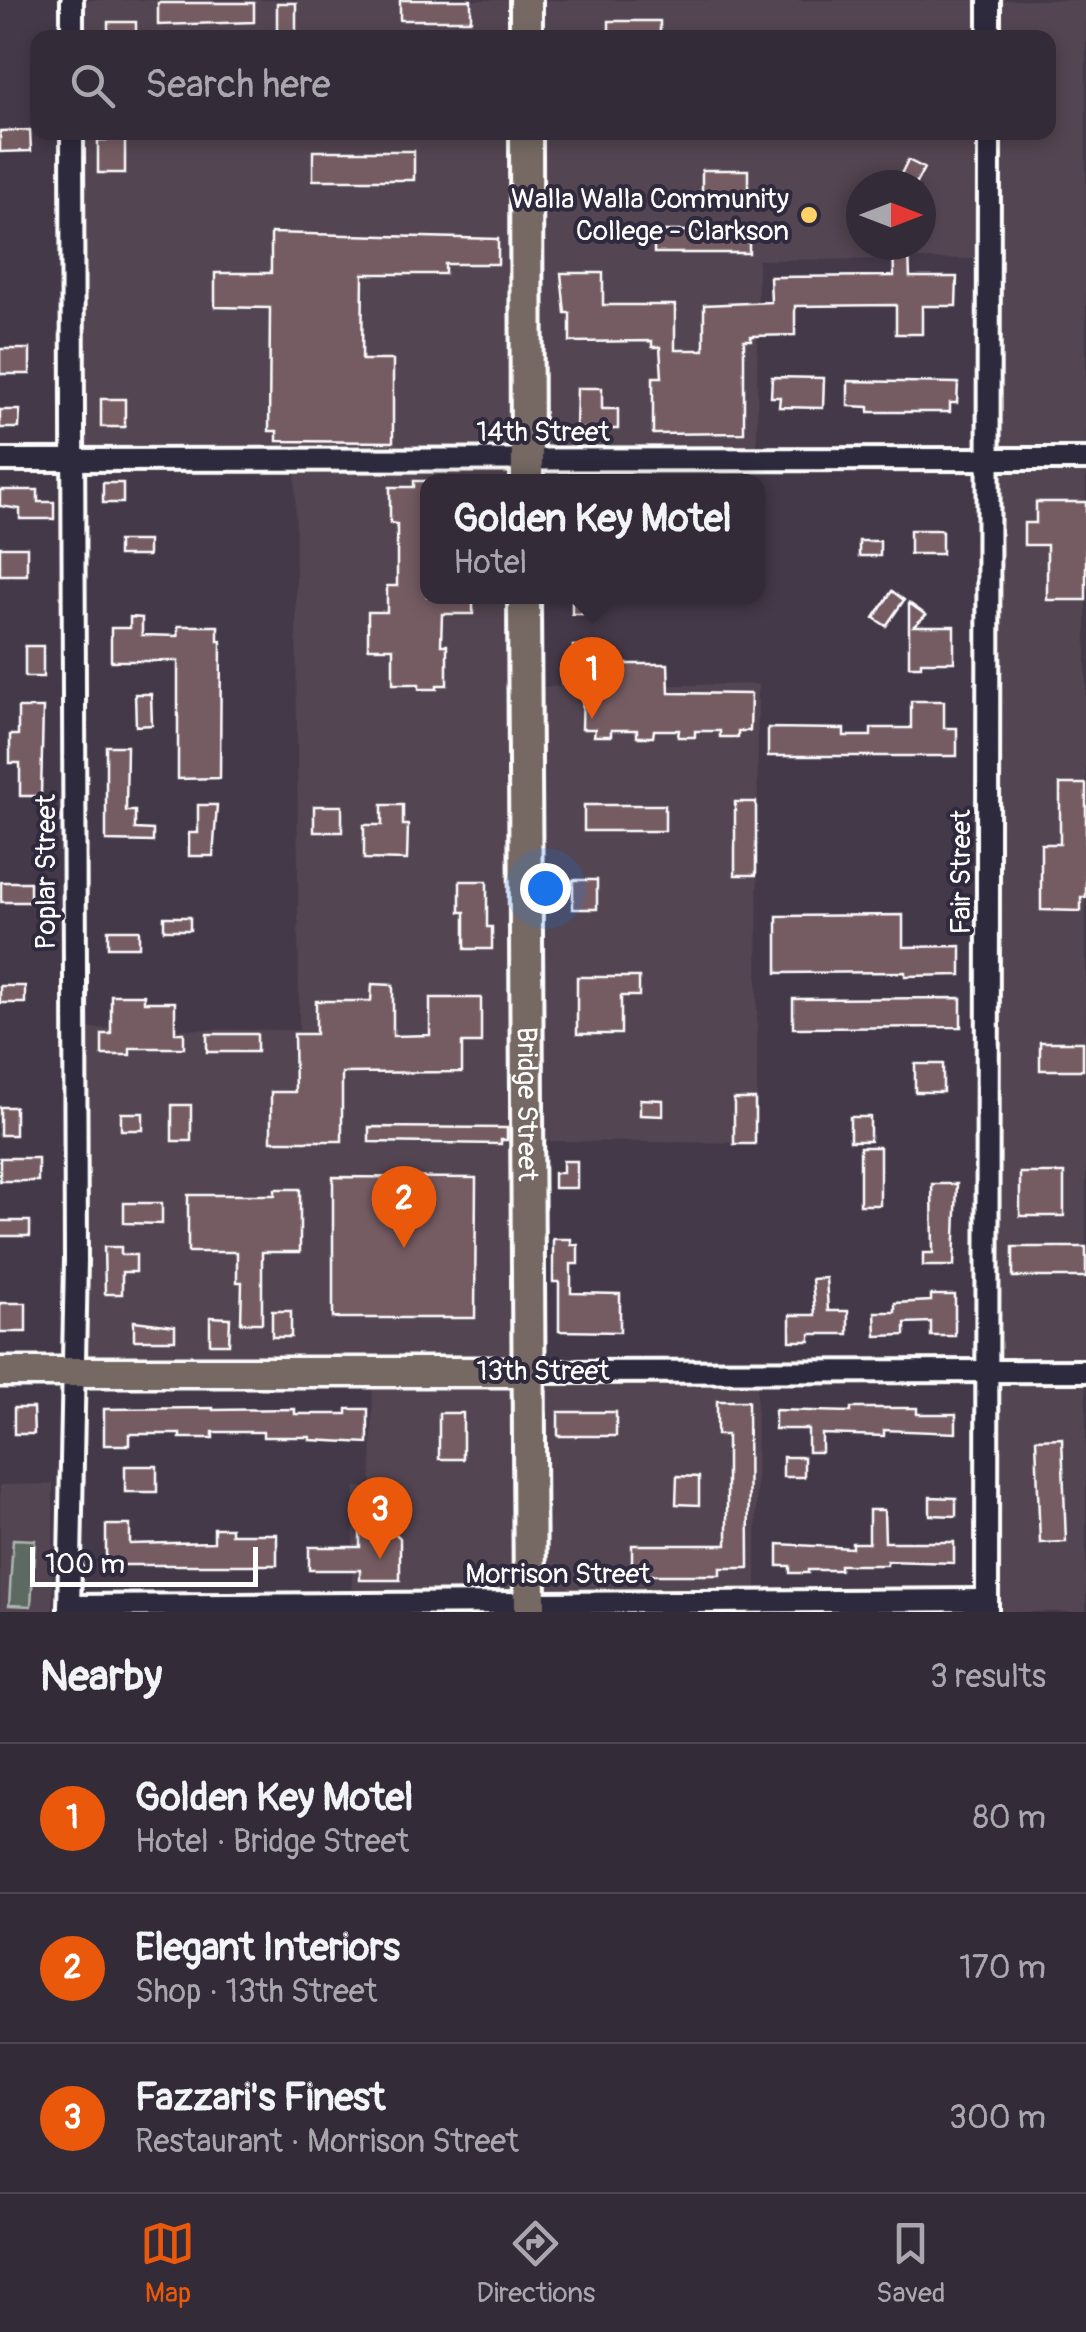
<!DOCTYPE html>
<meta charset="utf-8">
<style>
:root{--surface:#332b37;--page:#3e3742;--text:#f1f3f6;--muted:#a9a7ad;--line:#4e4752;--accent:#ea580c}
body{margin:0;font-family:Pangolin,sans-serif;background:var(--page);color:var(--text)}
.compass{position:absolute;left:846px;top:170px;width:90px;height:90px;border-radius:50%;background:var(--surface);box-shadow:0 5px 15px #0003;rotate:90deg}
.scale{position:absolute;left:30px;bottom:25px;width:228px;box-sizing:border-box;padding-left:10px;border:5px solid #fff;border-top:0;font-size:28px;line-height:35px;white-space:nowrap;color:#fff;-webkit-text-stroke:8px #2f2a3d;paint-order:stroke}
.you{position:absolute;left:545px;top:888px;width:35px;height:35px;margin:-25px;border:8px solid #fff;border-radius:50%;background:#1a73e8;box-shadow:0 0 0 15px #1a73e833}
.badge{display:grid;place-items:center;width:65px;height:65px;border-radius:50%;background:var(--accent);color:#fff;font-size:32px;font-weight:700}
.pin{position:absolute;translate:-50% -82px;filter:drop-shadow(0 2px 5px #0008)}
.pin::after{content:'';position:absolute;top:52px;width:35px;height:30px;background:inherit;clip-path:polygon(0 0,100% 0,50% 100%)}
.popup{position:absolute;left:420px;top:474px;width:345px;height:130px;box-sizing:border-box;display:grid;place-content:center;border-radius:20px;background:var(--surface);filter:drop-shadow(0 2px 8px #0005);font-size:32px;white-space:nowrap;color:var(--muted)}
.popup b{font-size:38px;color:var(--text)}
.popup::after{content:'';position:absolute;left:50%;top:100%;margin-left:-20px;border:20px solid transparent;border-top-color:var(--surface)}
.list{margin:0;padding:0;list-style:none}
h2{display:flex;justify-content:space-between;align-items:center;height:130px;margin:0;padding:0 40px;font-size:42px}
h2 small{font-size:32px;font-weight:400;color:var(--muted)}
.list li{display:grid;grid-template-columns:65px 1fr auto;gap:30px;align-items:center;box-sizing:border-box;height:150px;padding:0 40px;border-top:2px solid var(--line)}
.list b{display:block;font-size:38px;white-space:nowrap}
.list p{margin:0;font-size:32px;white-space:nowrap;color:var(--muted)}
.list em{font-size:32px;font-style:normal;color:var(--muted)}
.icon{flex:none;width:55px;height:55px;fill:none;stroke:currentColor;stroke-width:2;stroke-linecap:round;stroke-linejoin:round}
.map{position:relative;flex:none;width:1086px;height:1612px;overflow:hidden}
.search{position:absolute;background:var(--surface);box-shadow:0 5px 15px #0003;left:30px;right:30px;top:30px;height:110px;display:flex;align-items:center;gap:25px;box-sizing:border-box;padding:0 35px;border-radius:20px;color:var(--muted);font-size:38px}
.sheet{height:580px;background:var(--surface)}
nav{display:flex;justify-content:space-around;align-items:center;box-sizing:border-box;height:140px;border-top:2px solid var(--line);background:var(--surface);font-size:28px;color:var(--muted)}
nav a{display:grid;justify-items:center;gap:5px}
nav .on{color:var(--accent)}
.map>svg:first-child{display:block}
</style>
<div class="map">
<svg width="1086" height="1612" viewBox="0 0 1086 1612">
<rect width="100%" height="100%" fill="#443949"/>
<filter id="ink" filterUnits="userSpaceOnUse"><feTurbulence type="fractalNoise" baseFrequency=".01" numOctaves="2"/><feDisplacementMap in="SourceGraphic" scale="20" xChannelSelector="R" yChannelSelector="G"/><feConvolveMatrix kernelMatrix="1 2 1 2 8 2 1 2 1" color-interpolation-filters="sRGB"/></filter>
<g filter="url(#ink)">
<g fill="#524451" fill-rule="evenodd">
<polygon points="72,0 509,0 510,3 544,0 1086,0 1086,1612 987,1612 992,133 1048,132 1048,38 993,37 994,5 976,4 975,38 72,38"/>
<path d="M72,133H975V259L758,260L757,460L528,459L527,481L427,482V596L524,597L525,687L758,684L757,1143L530,1141V1371L757,1370L756,1601L351,1603L355,1487H371L373,1372H75L74,1028L299,1030L295,461L72,460ZM861,185H921V245H861Z"/>
<polygon points="53,1484 53,1612 0,1612 0,1485"/>
</g>
<polygon fill="#5b6b62" stroke="#adb5b0" stroke-width="2.5" points="13,1539 35,1540 31,1606 9,1605"/>
<g fill="#745c64" stroke="#fff" stroke-width="2.5">
<rect x="400" y="0" width="71" height="20"/>
<polygon points="158,3 254,3 254,22 158,25"/>
<rect x="277" y="3" width="19" height="35"/>
<rect x="609" y="21" width="51" height="17"/>
<rect x="108" y="22" width="28" height="16"/>
<polygon points="30,130 31,151 0,152 0,131"/>
<rect x="98" y="140" width="27" height="33"/>
<rect x="313" y="151" width="101" height="29"/>
<polygon points="908,160 924,168 915,185 901,185 901,174"/>
<rect x="702" y="170" width="46" height="34"/>
<rect x="654" y="231" width="95" height="22"/>
<polygon points="271,233 498,239 498,264 445,264 445,274 363,274 362,360 393,360 393,442 277,441 277,431 269,431 270,308 215,307 215,273 271,273"/>
<polygon points="893,245 917,245 909,253 910,277 957,277 956,306 922,306 922,334 896,334 896,305 795,306 795,335 751,336 751,340 744,340 744,433 653,434 653,377 662,377 660,347 652,347 652,341 570,342 570,313 565,313 561,273 603,273 603,305 675,305 675,350 704,350 704,305 771,302 770,277 894,276"/>
<rect x="0" y="349" width="30" height="25"/>
<polygon points="772,377 824,378 823,408 779,407 780,397 771,397"/>
<polygon points="848,381 958,383 957,403 950,403 950,412 869,412 869,407 848,406"/>
<polygon points="577,388 602,388 602,409 618,409 618,429 576,429"/>
<rect x="101" y="399" width="24" height="28"/>
<polygon points="0,410 20,410 19,428 0,428"/>
<polygon points="414,481 427,481 427,596 473,596 473,614 442,614 441,645 447,645 447,685 437,685 437,689 419,689 419,684 393,684 393,648 368,648 368,612 387,612 387,586 397,586 397,524 390,523 390,487 414,487"/>
<rect x="103" y="483" width="20" height="20"/>
<polygon points="0,490 38,490 38,502 54,502 54,519 20,519 20,509 0,506"/>
<polygon points="1036,502 1086,502 1086,600 1047,600 1047,545 1024,545 1024,523 1036,523"/>
<rect x="910" y="530" width="32" height="24"/>
<rect x="118" y="541" width="30" height="15"/>
<rect x="859" y="541" width="21" height="15"/>
<rect x="0" y="547" width="27" height="28"/>
<polygon points="892,591 904,600 886,626 874,618"/>
<rect x="572" y="596" width="20" height="18"/>
<polygon points="909,603 926,615 914,626 954,626 954,662 921,662 921,666 909,666"/>
<polygon points="130,617 142,618 142,635 178,636 178,626 218,626 218,641 221,641 220,778 178,779 178,661 111,661 111,628 130,628"/>
<rect x="25" y="646" width="18" height="31"/>
<polygon points="573,646 593,646 593,664 668,664 669,693 751,694 750,731 738,731 738,737 720,737 720,731 695,731 695,737 678,737 679,730 654,730 653,737 637,737 637,730 611,730 611,736 594,736 595,729 582,729 583,684 562,684 562,672 573,672"/>
<polygon points="135,694 151,694 152,725 136,726"/>
<polygon points="911,701 944,701 944,728 957,728 957,756 768,756 768,728 844,729 844,736 871,736 871,728 911,728"/>
<polygon points="18,708 43,708 41,796 20,796 20,763 10,763 10,735 18,735"/>
<polygon points="106,746 127,746 126,811 135,811 135,829 153,830 153,842 106,841"/>
<polygon points="1060,784 1086,784 1086,897 1081,897 1081,911 1041,910 1041,844 1060,844"/>
<rect x="735" y="802" width="21" height="73"/>
<polygon points="198,805 217,805 213,856 189,856 189,833 198,833"/>
<polygon points="382,805 403,805 403,825 408,825 407,860 364,859 364,825 382,825"/>
<rect x="584" y="805" width="81" height="26"/>
<rect x="314" y="806" width="28" height="26"/>
<rect x="573" y="880" width="24" height="29"/>
<polygon points="460,881 487,881 487,927 492,927 492,949 465,949 465,912 460,912"/>
<rect x="1" y="882" width="29" height="20"/>
<polygon points="903,915 903,947 961,946 961,975 905,976 905,972 777,973 777,916"/>
<rect x="164" y="917" width="26" height="13"/>
<rect x="108" y="930" width="31" height="17"/>
<polygon points="577,977 639,977 639,996 621,996 621,1034 577,1034"/>
<polygon points="372,984 393,985 393,1036 430,1035 430,998 481,998 481,1043 462,1043 462,1072 342,1073 342,1141 271,1141 271,1092 295,1092 294,1034 316,1034 316,1001 371,1001"/>
<rect x="0" y="986" width="25" height="17"/>
<polygon points="111,995 144,995 144,1002 175,1002 175,1033 184,1033 184,1048 130,1048 130,1055 102,1055 102,1034 111,1034"/>
<polygon points="961,998 961,1027 793,1028 793,999"/>
<rect x="207" y="1034" width="50" height="18"/>
<rect x="1040" y="1042" width="43" height="28"/>
<rect x="915" y="1064" width="28" height="28"/>
<polygon points="640,1099 663,1100 663,1116 640,1115"/>
<rect x="734" y="1099" width="21" height="45"/>
<rect x="172" y="1105" width="19" height="36"/>
<rect x="0" y="1107" width="15" height="28"/>
<rect x="121" y="1113" width="22" height="17"/>
<rect x="850" y="1117" width="20" height="24"/>
<polygon points="369,1127 507,1128 507,1140 501,1140 501,1144 369,1142"/>
<rect x="860" y="1147" width="20" height="58"/>
<rect x="0" y="1158" width="38" height="23"/>
<polygon points="563,1161 577,1161 577,1188 554,1188 554,1173 563,1173"/>
<rect x="1020" y="1173" width="44" height="43"/>
<polygon points="333,1177 476,1178 475,1318 333,1318"/>
<polygon points="932,1184 957,1184 954,1266 923,1266 923,1253 933,1253"/>
<polygon points="275,1189 300,1189 300,1252 262,1252 262,1323 241,1323 242,1282 237,1282 237,1252 188,1252 188,1195 275,1195"/>
<polygon points="124,1203 162,1203 162,1224 124,1223"/>
<rect x="0" y="1221" width="30" height="15"/>
<polygon points="553,1239 571,1239 571,1245 578,1245 578,1264 571,1264 571,1293 620,1294 620,1332 559,1331 559,1282 553,1282"/>
<polygon points="104,1247 121,1247 121,1255 136,1255 136,1272 122,1272 122,1294 105,1294"/>
<rect x="1013" y="1247" width="73" height="30"/>
<polygon points="826,1278 828,1311 848,1311 848,1334 810,1334 810,1341 790,1341 790,1315 815,1315 812,1279"/>
<polygon points="931,1295 955,1295 955,1336 931,1336 931,1322 905,1323 905,1335 876,1336 875,1312 895,1312 895,1303 931,1301"/>
<rect x="0" y="1303" width="26" height="29"/>
<rect x="272" y="1311" width="19" height="26"/>
<polygon points="210,1317 230,1318 229,1344 210,1344"/>
<polygon points="134,1321 175,1326 175,1340 134,1340"/>
<polygon points="717,1401 748,1401 749,1568 720,1568 720,1575 632,1575 632,1545 727,1545 727,1435 717,1435"/>
<polygon points="14,1408 33,1408 34,1434 14,1434"/>
<polygon points="213,1408 213,1410 295,1409 295,1414 347,1414 347,1409 368,1409 368,1443 310,1440 310,1437 263,1437 263,1432 213,1432 213,1438 180,1438 180,1434 129,1434 129,1445 104,1445 104,1409"/>
<polygon points="851,1408 917,1408 917,1414 956,1414 956,1433 884,1430 884,1436 822,1434 822,1452 808,1452 808,1429 775,1429 775,1410 851,1412"/>
<rect x="558" y="1412" width="58" height="24"/>
<rect x="439" y="1413" width="24" height="46"/>
<polygon points="1062,1438 1066,1542 1040,1543 1036,1439"/>
<rect x="783" y="1457" width="21" height="20"/>
<rect x="125" y="1466" width="32" height="26"/>
<polygon points="677,1476 699,1477 699,1505 676,1504"/>
<polygon points="930,1497 956,1498 956,1516 930,1515"/>
<polygon points="869,1510 884,1510 885,1542 954,1542 954,1563 887,1561 887,1565 840,1565 840,1570 808,1570 808,1573 790,1573 790,1566 778,1566 778,1544 852,1548 852,1543 869,1543"/>
<polygon points="360,1513 377,1513 378,1521 384,1521 384,1533 394,1532 400,1538 400,1580 360,1580 360,1570 309,1570 309,1547 360,1547"/>
<polygon points="106,1525 130,1525 130,1544 214,1542 214,1528 231,1528 231,1534 277,1534 277,1565 106,1565"/>
</g>
<g fill="none" stroke-linecap="round" stroke-linejoin="round">
<g stroke="#fff" stroke-width="28">
<g id="minor">
<polyline points="72,38 72,0"/>
<polyline points="989,38 989,0"/>
<polyline points="0,460 1086,459"/>
<polyline points="530,1372 1086,1371"/>
<polyline points="69,1606 987,1600"/>
<polyline points="69,1612 76,1260 72,132"/>
<polyline points="987,1612 989,132"/>
</g>
</g>
<g stroke="#fff" stroke-width="35">
<polyline id="major" points="0,1372 530,1372"/>
</g>
<g stroke="#fff" stroke-width="38">
<g id="highway">
<polyline points="526,38 526,0"/>
<polyline points="526,132 527,482"/>
<path id="s1" d="M524,596L530,1612"/>
</g>
</g>
<use href="#minor" stroke="#2f2a3d" stroke-width="20"/>
<use href="#major" stroke="#766964" stroke-width="28"/>
<use href="#highway" stroke="#766964" stroke-width="30"/>
</g>
</g>
<circle fill="#ffd166" stroke="#2f2a3d" stroke-width="4" cx="809" cy="215" r="10"/>
<g text-anchor="middle" dominant-baseline="central" stroke-width="8" stroke-linejoin="round" paint-order="stroke">
<g font-size="28" fill="#fff" stroke="#2f2a3d" text-anchor="end">
<text x="789" y="199">Walla Walla Community<tspan x="789" dy="32">College - Clarkson</tspan></text>
</g>
<g font-size="28" fill="#fff" stroke="#2f2a3d">
<text x="543" y="432">14th Street</text>
<text transform="translate(46 872) rotate(-90)">Poplar Street</text>
<text transform="translate(961 872) rotate(-90)">Fair Street</text>
<text stroke="none"><textPath href="#s1" startOffset="508">Bridge Street</textPath></text>
<text x="543" y="1371">13th Street</text>
<text x="558" y="1574">Morrison Street</text>
</g>
</g>
</svg>
<svg class="compass" viewBox="-18 -18 36 36"><path d="M0-13l5 13h-10z" fill="#e53935"/><path d="M0 13l5-13h-10z" fill="#a9a7ad"/></svg>
<div class="scale">100 m</div>
<div class="you"></div>
<div class="pin badge" style="left:592px;top:719px">1</div>
<div class="popup"><b>Golden Key Motel</b>Hotel</div>
<div class="pin badge" style="left:404px;top:1248px">2</div>
<div class="pin badge" style="left:380px;top:1559px">3</div>
<div class="search"><svg class="icon" aria-label="search" viewBox="0 0 24 24"><circle cx="10" cy="10" r="6"/><path d="M15 15l6 6"/></svg>Search here</div>
</div>
<section class="sheet">
<h2>Nearby<small>3 results</small></h2>
<ul class="list">
<li><span class="badge">1</span><div><b>Golden Key Motel</b><p>Hotel · Bridge Street</p></div><em>80 m</em></li>
<li><span class="badge">2</span><div><b>Elegant Interiors</b><p>Shop · 13th Street</p></div><em>170 m</em></li>
<li><span class="badge">3</span><div><b>Fazzari's Finest</b><p>Restaurant · Morrison Street</p></div><em>300 m</em></li>
</ul>
</section>
<nav>
<a class="on"><svg class="icon" aria-label="map" viewBox="0 0 24 24"><path d="M3 6l6-2 6 2 6-2v14l-6 2-6-2-6 2zM9 4v14M15 6v14"/></svg>Map</a>
<a><svg class="icon" aria-label="directions" viewBox="0 0 24 24"><path d="M12 3l9 9-9 9-9-9zM9 14v-3h6M13 9l2 2-2 2"/></svg>Directions</a>
<a><svg class="icon" aria-label="saved" viewBox="0 0 24 24"><path d="M7 4h10v16l-5-4-5 4z"/></svg>Saved</a>
</nav>
